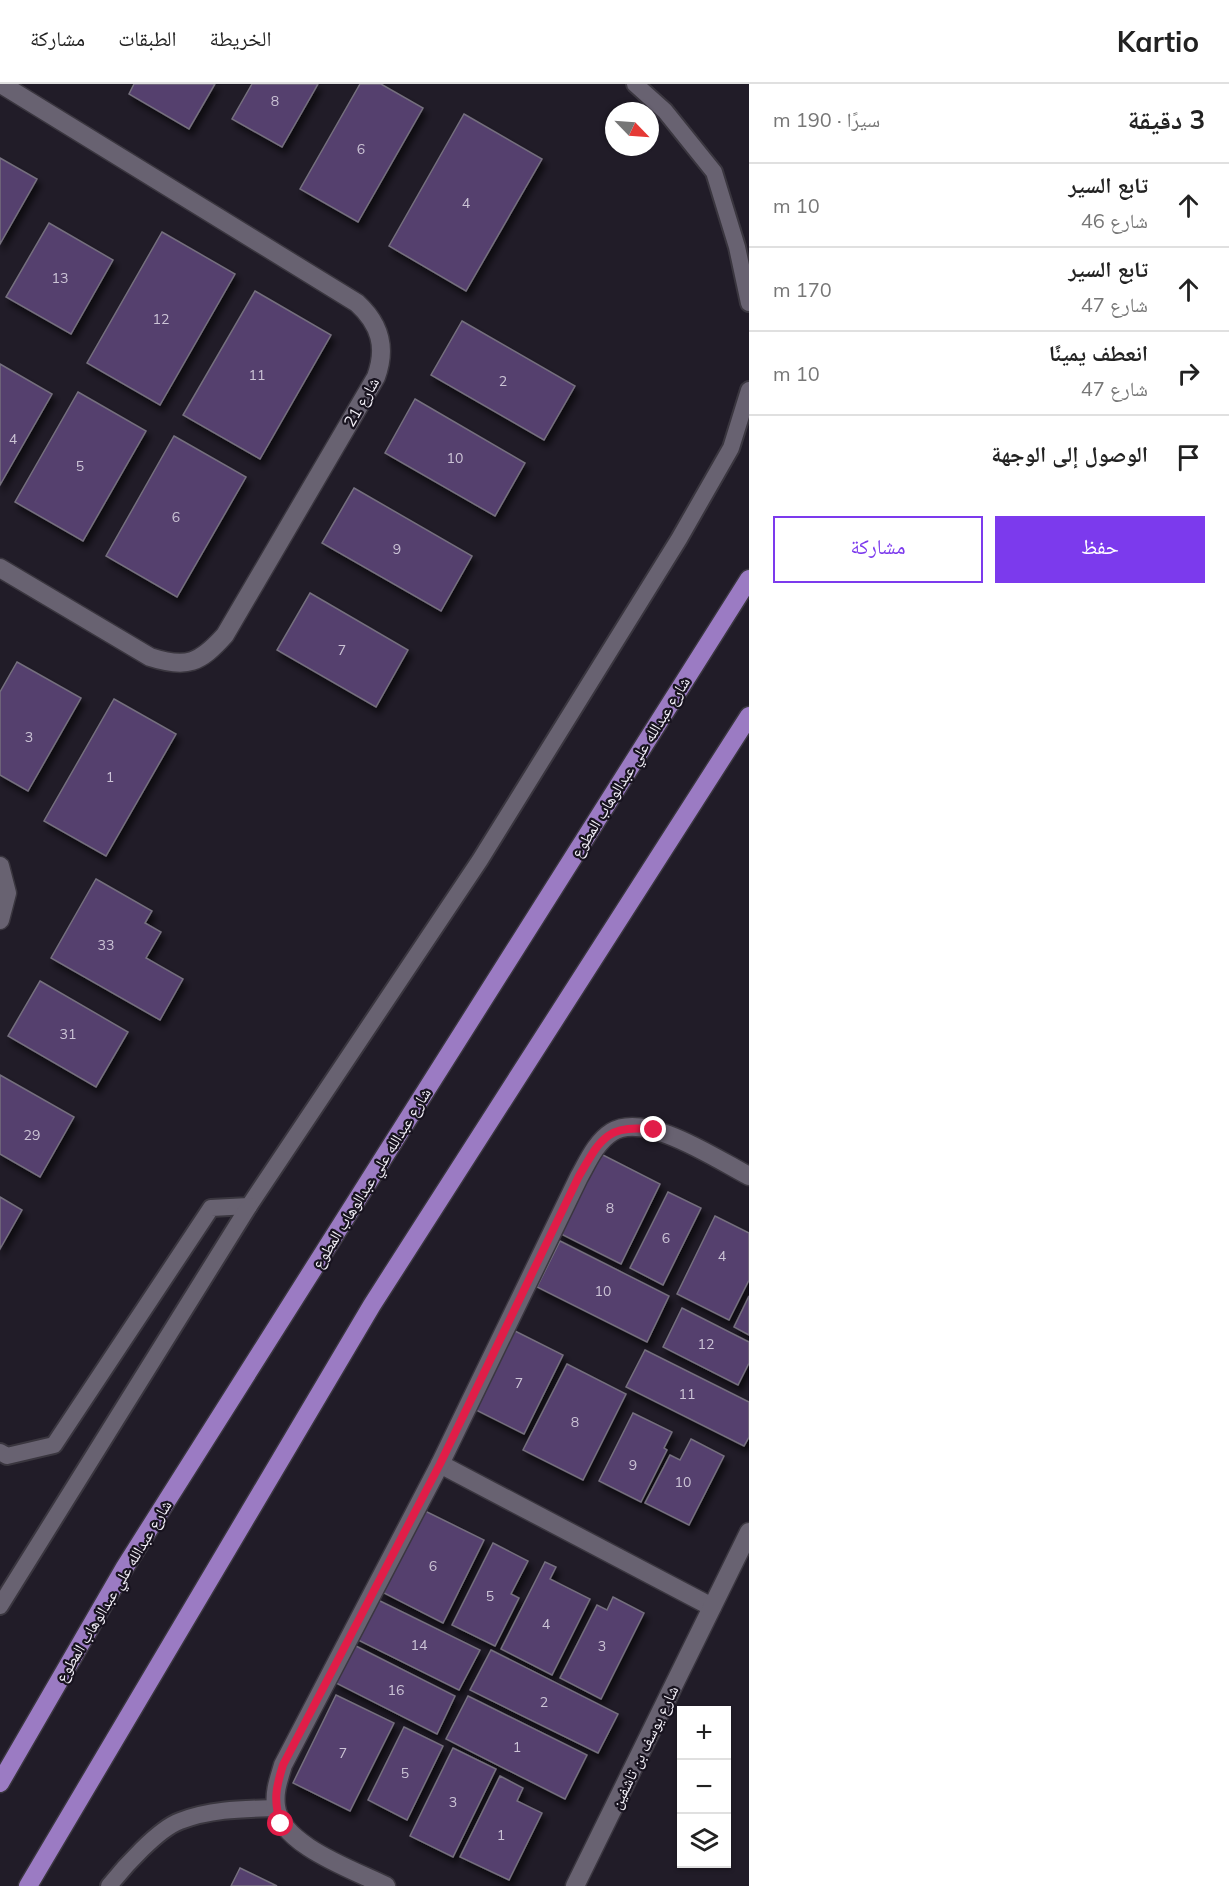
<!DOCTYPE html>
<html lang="ar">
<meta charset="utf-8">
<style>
:root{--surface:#fff;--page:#f6f6f6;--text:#222;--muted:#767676;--line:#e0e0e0;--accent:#7c3aed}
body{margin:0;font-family:Mulish,"Noto Naskh Arabic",sans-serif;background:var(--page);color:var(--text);direction:rtl}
.controls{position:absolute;right:18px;bottom:18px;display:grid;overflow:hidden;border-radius:0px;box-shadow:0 2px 4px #0004}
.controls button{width:54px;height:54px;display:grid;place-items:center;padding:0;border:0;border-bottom:2px solid var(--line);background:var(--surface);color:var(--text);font:30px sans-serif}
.compass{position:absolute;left:605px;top:18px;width:54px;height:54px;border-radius:50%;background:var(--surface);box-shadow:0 2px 4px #0004;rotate:115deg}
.stop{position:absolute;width:18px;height:18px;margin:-14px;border:4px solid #e11d48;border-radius:50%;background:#fff}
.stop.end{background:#e11d48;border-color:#fff;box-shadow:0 2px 6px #0008}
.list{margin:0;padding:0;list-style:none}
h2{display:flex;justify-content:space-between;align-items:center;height:78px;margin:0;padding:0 24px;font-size:26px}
h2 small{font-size:20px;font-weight:400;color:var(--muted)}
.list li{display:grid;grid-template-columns:39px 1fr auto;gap:18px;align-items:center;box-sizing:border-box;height:84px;padding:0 24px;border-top:2px solid var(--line)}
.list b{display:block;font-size:22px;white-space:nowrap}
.list p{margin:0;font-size:20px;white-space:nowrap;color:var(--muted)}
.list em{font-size:20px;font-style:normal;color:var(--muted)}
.actions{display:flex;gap:12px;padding:18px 24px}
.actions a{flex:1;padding:14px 0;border:2px solid var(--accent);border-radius:0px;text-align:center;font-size:21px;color:var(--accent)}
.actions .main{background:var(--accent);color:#fff}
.icon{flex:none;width:33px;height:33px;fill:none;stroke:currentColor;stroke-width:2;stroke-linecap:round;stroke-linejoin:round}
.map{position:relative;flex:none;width:749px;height:1802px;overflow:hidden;direction:ltr}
header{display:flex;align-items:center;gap:36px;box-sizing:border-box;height:84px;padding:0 30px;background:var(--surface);border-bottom:2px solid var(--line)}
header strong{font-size:28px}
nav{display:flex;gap:33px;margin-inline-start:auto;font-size:21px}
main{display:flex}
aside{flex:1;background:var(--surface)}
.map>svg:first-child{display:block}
</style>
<header>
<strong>Kartio</strong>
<nav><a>الخريطة</a><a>الطبقات</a><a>مشاركة</a></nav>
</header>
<main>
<aside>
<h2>3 دقيقة<small>سيرًا · 190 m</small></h2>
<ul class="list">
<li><svg class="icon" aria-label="ahead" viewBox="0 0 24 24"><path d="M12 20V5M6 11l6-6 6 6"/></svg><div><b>تابع السير</b><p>شارع 46</p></div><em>10 m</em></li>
<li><svg class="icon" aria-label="ahead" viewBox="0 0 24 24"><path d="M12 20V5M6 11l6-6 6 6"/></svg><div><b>تابع السير</b><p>شارع 47</p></div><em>170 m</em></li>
<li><svg class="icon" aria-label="right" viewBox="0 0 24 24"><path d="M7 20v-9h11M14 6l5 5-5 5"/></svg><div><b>انعطف يمينًا</b><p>شارع 47</p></div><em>10 m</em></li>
<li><svg class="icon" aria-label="arrive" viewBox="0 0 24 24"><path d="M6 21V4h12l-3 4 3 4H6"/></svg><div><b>الوصول إلى الوجهة</b></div></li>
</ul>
<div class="actions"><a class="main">حفظ</a><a>مشاركة</a></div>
</aside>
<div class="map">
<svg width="749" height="1802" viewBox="0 0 749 1802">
<defs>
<filter id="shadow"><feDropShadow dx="3.5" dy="6" stdDeviation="3" flood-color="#0009"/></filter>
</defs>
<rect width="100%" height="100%" fill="#211c28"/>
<g fill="#543f6e" stroke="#756f7e" stroke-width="1.5" filter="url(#shadow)">
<polygon points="134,0 215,0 189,45 129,10"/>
<polygon points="252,0 318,0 282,63 232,35"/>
<polygon points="360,0 381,0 423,24 358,138 300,105"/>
<polygon points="464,30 542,75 466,207 389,162"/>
<polygon points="0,74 37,95 0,160"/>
<polygon points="49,139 113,176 71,250 6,213"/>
<polygon points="162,148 235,190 160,321 87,279"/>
<polygon points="255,207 331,251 260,375 183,331"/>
<polygon points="462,237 575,302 544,356 431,291"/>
<polygon points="0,280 52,310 0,401"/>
<polygon points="78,308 146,347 83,457 15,418"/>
<polygon points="415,315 525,379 495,432 385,369"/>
<polygon points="174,352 246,393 177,513 106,472"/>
<polygon points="354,404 472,472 441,527 322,459"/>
<polygon points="310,509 408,566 376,623 277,566"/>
<polygon points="17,578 81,614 28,707 0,691 0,608"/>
<polygon points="114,615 176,650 106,772 44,737"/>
<polygon points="96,795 152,827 145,839 161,848 146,874 183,895 160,936 51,874"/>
<polygon points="40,897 128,948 96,1003 8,952"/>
<polygon points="0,991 74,1033 40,1093 0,1070"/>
<polygon points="599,1069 660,1100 621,1180 559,1149"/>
<polygon points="668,1108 701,1124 663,1201 630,1184"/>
<polygon points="0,1113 22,1126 0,1165"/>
<polygon points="715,1132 749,1149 749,1196 729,1236 677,1210"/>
<polygon points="560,1157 669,1212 647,1258 537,1203"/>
<polygon points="749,1212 749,1251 734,1243"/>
<polygon points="682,1224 749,1258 749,1279 738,1301 663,1263"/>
<polygon points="515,1247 563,1271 524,1350 476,1326"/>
<polygon points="645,1266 749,1318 749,1353 744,1362 626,1303"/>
<polygon points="567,1280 626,1310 583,1396 523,1366"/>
<polygon points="633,1329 672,1348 664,1364 667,1366 641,1418 599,1397"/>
<polygon points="691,1355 724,1372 689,1441 645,1419 670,1371 680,1376"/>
<polygon points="423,1426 484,1456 443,1539 382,1508"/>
<polygon points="493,1459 528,1477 511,1510 519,1514 495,1562 452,1541"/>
<polygon points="545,1478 556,1483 550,1495 590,1515 552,1591 501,1565"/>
<polygon points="613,1513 644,1529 601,1615 560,1594 597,1521 607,1526"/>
<polygon points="378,1516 480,1566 459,1606 358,1556"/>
<polygon points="354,1561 455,1612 437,1650 336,1599"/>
<polygon points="491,1566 618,1630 598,1669 470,1606"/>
<polygon points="336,1611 394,1639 350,1727 293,1699"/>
<polygon points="468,1612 587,1671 565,1715 446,1655"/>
<polygon points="404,1643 443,1662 407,1736 368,1716"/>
<polygon points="453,1664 496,1685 453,1773 410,1752"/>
<polygon points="500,1692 523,1704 517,1717 542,1729 509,1796 460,1773"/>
<polygon points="240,1784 277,1802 231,1802"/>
</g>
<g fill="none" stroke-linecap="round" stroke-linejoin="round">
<g stroke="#3a363f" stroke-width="20">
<g id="service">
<polyline points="635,0 665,27 714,88 737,163 749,219"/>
<polyline points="0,1368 7,1372 54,1361 211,1124 249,1122 480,776 679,455 731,364 749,306"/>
<polyline points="0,1522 249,1122"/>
<path d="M109,1802C124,1783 158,1745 180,1737C211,1725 243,1725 276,1724"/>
</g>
</g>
<g stroke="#3a363f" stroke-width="21">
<g id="minor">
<path d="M0,484L150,573C187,585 200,579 225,551L376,293C387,263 380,240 357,219L1,0"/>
<polyline points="0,782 7,809 0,836"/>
<polyline points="440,1380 712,1523"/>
<path d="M386,1802C354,1786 280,1761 276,1722C274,1707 279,1695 283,1681L440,1380L579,1093C588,1077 596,1058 612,1048C645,1027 718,1076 749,1092"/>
<polyline points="575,1802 749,1448"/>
</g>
</g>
<g stroke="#3a363f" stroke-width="21">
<g id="primary">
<polyline points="0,1699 125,1483 749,495"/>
<polyline points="28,1802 372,1221 749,632"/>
</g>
</g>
<use href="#service" stroke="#686271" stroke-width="16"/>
<use href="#minor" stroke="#686271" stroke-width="18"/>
<use href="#primary" stroke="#9b7bc3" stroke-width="18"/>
</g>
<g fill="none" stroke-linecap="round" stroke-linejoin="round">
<path stroke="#e11d48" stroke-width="8" d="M281,1740C273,1717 276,1703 283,1681L440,1380L579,1092C600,1056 607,1039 654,1046"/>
</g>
<g text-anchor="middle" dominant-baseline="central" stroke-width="4.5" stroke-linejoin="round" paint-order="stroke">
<g font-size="14" fill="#ccc4d6">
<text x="275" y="17">8</text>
<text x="361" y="65">6</text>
<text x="466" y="119">4</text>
<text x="60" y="194">13</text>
<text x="161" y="235">12</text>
<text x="257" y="291">11</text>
<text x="503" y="297">2</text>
<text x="13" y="355">4</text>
<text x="455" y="374">10</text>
<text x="80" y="382">5</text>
<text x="176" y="433">6</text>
<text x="397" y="465">9</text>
<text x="342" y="566">7</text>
<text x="29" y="653">3</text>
<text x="110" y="693">1</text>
<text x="106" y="861">33</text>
<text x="68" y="950">31</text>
<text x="32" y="1051">29</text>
<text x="610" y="1124">8</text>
<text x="666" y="1154">6</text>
<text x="722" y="1172">4</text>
<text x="603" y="1207">10</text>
<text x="706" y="1260">12</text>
<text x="519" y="1299">7</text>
<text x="687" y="1310">11</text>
<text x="575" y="1338">8</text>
<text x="633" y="1381">9</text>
<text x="683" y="1398">10</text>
<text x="433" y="1482">6</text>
<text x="490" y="1512">5</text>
<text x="546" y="1540">4</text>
<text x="419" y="1561">14</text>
<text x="602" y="1562">3</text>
<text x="396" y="1606">16</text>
<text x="544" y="1618">2</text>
<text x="517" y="1663">1</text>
<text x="343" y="1669">7</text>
<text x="405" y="1689">5</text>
<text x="453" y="1718">3</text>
<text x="501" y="1751">1</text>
</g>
<g font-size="16" fill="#f4f1f9" stroke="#18131f">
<text transform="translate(361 318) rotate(-60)">شارع 21</text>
<text transform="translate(630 683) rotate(-58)">شارع عبدالله علي عبدالوهاب المطوع</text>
<text transform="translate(371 1094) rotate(-58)">شارع عبدالله علي عبدالوهاب المطوع</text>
<text transform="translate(113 1507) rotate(-59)">شارع عبدالله علي عبدالوهاب المطوع</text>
<text transform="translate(644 1663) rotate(-64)">شارع يوسف بن تاشفين</text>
</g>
</g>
</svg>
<div class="controls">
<button>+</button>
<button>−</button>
<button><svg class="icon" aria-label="layers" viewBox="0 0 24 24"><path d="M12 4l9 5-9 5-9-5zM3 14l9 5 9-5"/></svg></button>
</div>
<svg class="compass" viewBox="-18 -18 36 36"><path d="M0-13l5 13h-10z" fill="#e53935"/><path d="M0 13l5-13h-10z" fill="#767676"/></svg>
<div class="stop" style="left:281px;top:1740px"></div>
<div class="stop end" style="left:654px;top:1046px"></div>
</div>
</main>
